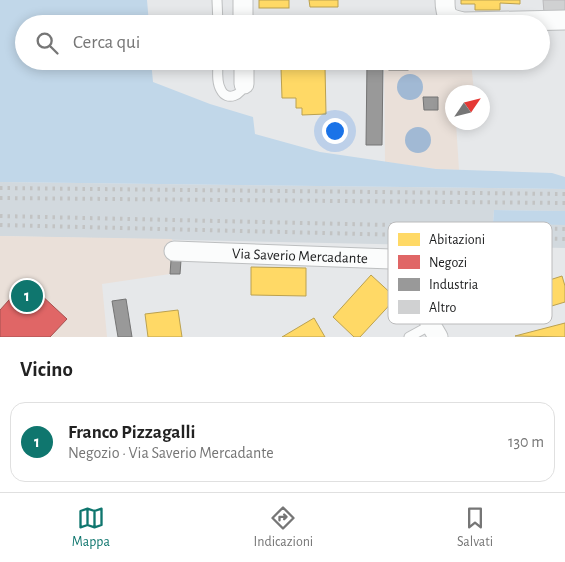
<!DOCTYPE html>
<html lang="it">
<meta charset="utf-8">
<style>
:root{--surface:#fff;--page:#f6f6f6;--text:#222;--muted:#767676;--line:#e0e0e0;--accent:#0f766e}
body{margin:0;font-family:"Alegreya Sans",sans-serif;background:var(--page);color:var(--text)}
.compass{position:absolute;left:445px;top:85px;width:45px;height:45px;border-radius:50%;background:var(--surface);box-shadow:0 2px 12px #0003;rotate:55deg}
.you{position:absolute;left:334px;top:130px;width:18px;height:18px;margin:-12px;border:4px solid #fff;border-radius:50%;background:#1a73e8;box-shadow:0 0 0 8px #1a73e833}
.badge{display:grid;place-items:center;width:32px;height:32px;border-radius:50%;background:var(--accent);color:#fff;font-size:16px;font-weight:700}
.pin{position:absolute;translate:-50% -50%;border:2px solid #fff;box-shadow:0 1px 5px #0006}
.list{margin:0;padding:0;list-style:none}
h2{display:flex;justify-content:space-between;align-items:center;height:65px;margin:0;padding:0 20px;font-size:21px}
h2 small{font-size:16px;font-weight:400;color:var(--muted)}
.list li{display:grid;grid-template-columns:32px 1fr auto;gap:15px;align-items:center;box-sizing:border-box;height:80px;margin:0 10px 10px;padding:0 10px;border:1px solid var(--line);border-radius:15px}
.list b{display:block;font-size:19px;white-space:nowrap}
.list p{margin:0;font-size:16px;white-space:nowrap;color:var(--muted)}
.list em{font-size:16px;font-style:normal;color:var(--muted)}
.icon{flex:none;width:28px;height:28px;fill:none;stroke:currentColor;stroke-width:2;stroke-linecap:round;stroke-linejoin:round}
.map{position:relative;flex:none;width:565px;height:337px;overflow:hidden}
.search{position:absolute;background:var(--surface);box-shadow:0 2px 12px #0003;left:15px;right:15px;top:15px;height:55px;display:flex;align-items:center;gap:12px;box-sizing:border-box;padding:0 18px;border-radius:28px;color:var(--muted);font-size:19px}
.sheet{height:155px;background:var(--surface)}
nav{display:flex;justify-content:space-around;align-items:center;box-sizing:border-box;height:70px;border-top:1px solid var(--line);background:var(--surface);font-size:14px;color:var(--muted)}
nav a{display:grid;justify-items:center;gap:2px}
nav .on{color:var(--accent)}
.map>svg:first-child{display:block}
</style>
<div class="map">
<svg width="565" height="337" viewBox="0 0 565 337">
<rect width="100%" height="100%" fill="#e6e8ea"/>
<polygon fill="#d2d9de" points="0,182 565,189 565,211 494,210 493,223 565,224 565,248 0,236 0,239"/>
<g fill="#eae0d9">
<polygon points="384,61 471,61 474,92 452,92 452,122 456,123 459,170 436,169 385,162"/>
<polygon points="0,236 172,239 170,274 102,284 107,337 0,337"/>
</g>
<g fill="#c1d7e9">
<polygon points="0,0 147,0 149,24 24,24 24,61 151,61 153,82 210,104 253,117 255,134 320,152 436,169 552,173 565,177 565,189 0,182"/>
<polygon points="494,210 565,211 565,225 493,223"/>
</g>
<g fill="#a1b9d4">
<circle cx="410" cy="87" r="13"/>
<circle cx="418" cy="140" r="13"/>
</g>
<g fill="#ffd966" stroke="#bba150">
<rect x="259" y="0" width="30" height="8"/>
<polygon points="309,0 338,0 338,7 310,7"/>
<polygon points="461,0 520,0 520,4 500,3 500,10 475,10 475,4 461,4"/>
<polygon points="325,67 326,114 302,115 302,108 296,108 296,98 282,98 281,68"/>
<polygon points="251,267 306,268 306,296 251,295"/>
<polygon points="371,275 396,298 360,337 354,337 333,317"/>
<polygon points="562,276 565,286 565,302 545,308 537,284"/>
<polygon points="178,310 182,337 148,337 145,314"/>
<polygon points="314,318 325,337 282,337"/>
<polygon points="565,323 565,337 515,336"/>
</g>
<polygon fill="#e06666" stroke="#a55050" points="26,281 67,319 50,337 0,337 0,310"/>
<g fill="#999" stroke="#747474">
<polygon points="367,61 383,61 382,145 366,145"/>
<rect x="389" y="61" width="19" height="9"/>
<polygon points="423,97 438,97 438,110 424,110"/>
<polygon points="171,260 181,260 180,274 170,274"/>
<polygon points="126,299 132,337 118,337 112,301"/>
</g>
<polygon fill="#d0d1d2" stroke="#bbbabc" points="543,0 565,0 565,12 544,13"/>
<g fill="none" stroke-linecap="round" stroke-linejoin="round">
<g stroke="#bdbfc0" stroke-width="11">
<g id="service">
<polyline points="217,0 218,24"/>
<path d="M218,61C218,70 216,82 221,90C227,102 242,95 244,84"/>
<polyline points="409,337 431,325"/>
</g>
</g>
<g stroke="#bdbfc0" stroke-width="21">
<g id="minor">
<polyline points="243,0 243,24"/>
<path d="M445,0C445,17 448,19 464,22L565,20"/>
<polyline points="244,61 244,84"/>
<path id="s1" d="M174,251L391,259L408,270L431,325L438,337"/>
</g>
</g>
<use href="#service" stroke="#fbfcfc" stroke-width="9"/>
<use href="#minor" stroke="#fbfcfc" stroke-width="19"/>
<g stroke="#c2c3c3" stroke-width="4" stroke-dasharray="2.5 5" stroke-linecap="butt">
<polyline points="0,188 565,194"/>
<polyline points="0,198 565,203"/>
<polyline points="0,216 565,229"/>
<polyline points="0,225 565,239"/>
</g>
</g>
<g text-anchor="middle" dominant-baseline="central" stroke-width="5" stroke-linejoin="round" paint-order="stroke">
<g font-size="15" fill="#1c1d1e" stroke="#fff">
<text stroke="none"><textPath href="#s1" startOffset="126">Via Saverio Mercadante</textPath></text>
</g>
</g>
<rect x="388" y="222" width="164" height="102" rx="8" fill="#fff" stroke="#bbbbbc" stroke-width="1"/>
<rect x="398" y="233" width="22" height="13" fill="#ffd966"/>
<rect x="398" y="255" width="22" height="14" fill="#e06666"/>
<rect x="398" y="278" width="22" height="13" fill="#999"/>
<rect x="398" y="300" width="22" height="14" fill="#d0d1d2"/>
<g font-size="14" fill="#1c1d1e">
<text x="429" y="244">Abitazioni</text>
<text x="429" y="267">Negozi</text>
<text x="429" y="289">Industria</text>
<text x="429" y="312">Altro</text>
</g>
</svg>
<svg class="compass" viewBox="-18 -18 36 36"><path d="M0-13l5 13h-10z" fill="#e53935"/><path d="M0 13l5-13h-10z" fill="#767676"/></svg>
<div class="you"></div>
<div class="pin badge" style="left:27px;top:296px">1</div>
<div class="search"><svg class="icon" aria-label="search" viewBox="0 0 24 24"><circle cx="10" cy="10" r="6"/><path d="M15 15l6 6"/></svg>Cerca qui</div>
</div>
<section class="sheet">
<h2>Vicino<small></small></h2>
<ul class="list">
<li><span class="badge">1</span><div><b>Franco Pizzagalli</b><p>Negozio · Via Saverio Mercadante</p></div><em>130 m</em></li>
</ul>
</section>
<nav>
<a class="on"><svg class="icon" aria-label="map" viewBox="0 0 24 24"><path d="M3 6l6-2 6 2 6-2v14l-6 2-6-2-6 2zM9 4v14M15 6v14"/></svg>Mappa</a>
<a><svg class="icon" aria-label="directions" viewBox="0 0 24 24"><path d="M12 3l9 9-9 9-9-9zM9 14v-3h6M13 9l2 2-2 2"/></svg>Indicazioni</a>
<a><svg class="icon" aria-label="saved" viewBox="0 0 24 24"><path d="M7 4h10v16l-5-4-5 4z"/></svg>Salvati</a>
</nav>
